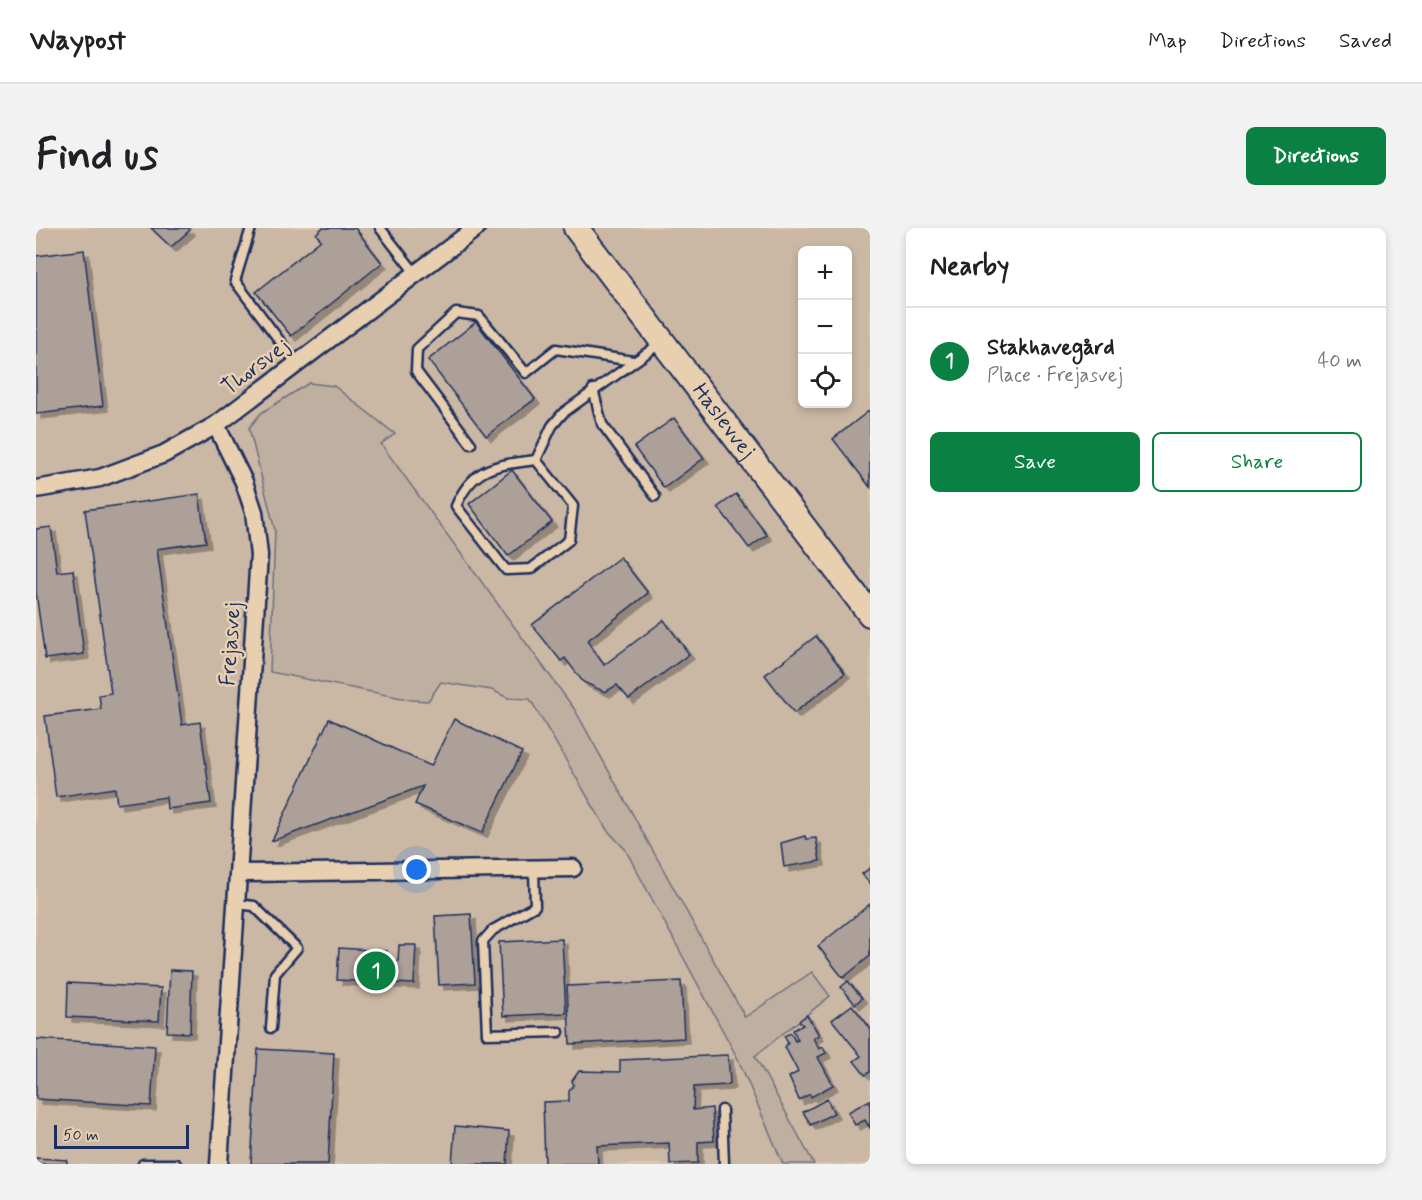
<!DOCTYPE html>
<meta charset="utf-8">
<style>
:root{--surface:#fff;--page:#f2f2f2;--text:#202124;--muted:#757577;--line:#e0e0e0;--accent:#0b8043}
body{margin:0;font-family:Mynerve,sans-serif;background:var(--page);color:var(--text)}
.controls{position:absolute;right:18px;top:18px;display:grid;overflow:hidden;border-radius:9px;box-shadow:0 3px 9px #0003}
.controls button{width:54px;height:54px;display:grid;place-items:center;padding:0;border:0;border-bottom:2px solid var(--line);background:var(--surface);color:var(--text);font:30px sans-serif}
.scale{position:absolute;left:18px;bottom:15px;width:135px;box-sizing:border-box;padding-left:6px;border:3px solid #1b2f5e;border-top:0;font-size:16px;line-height:21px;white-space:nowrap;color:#1b2f5e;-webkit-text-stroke:4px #e8cfb0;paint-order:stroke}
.you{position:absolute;left:381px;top:642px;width:21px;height:21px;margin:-15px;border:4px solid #fff;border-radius:50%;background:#1a73e8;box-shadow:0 0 0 9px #1a73e833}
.badge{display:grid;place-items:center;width:39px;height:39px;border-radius:50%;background:var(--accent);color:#fff;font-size:20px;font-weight:700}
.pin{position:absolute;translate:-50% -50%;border:3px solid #fff;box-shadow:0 2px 6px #0006}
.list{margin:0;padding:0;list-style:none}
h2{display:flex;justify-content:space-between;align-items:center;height:78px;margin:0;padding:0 24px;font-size:26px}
h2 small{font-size:20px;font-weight:400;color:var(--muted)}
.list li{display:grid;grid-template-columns:39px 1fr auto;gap:18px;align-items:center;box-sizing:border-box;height:108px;padding:0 24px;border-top:2px solid var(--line)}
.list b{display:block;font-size:22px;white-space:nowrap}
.list p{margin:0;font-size:20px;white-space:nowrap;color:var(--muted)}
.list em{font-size:20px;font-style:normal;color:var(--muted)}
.actions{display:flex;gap:12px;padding:18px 24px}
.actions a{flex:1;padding:14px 0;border:2px solid var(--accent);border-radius:9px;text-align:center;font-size:21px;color:var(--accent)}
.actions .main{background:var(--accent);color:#fff}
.icon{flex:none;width:33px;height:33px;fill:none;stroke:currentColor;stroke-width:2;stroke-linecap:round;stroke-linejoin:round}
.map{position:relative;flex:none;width:834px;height:936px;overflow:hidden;border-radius:9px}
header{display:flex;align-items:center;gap:36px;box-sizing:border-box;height:84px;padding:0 30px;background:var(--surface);border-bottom:2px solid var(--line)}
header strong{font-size:28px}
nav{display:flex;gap:33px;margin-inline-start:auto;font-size:21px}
.intro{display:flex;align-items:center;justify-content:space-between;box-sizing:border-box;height:144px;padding:0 36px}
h1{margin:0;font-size:42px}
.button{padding:15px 27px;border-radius:9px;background:var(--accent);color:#fff;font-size:21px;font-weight:700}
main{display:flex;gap:36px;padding:0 36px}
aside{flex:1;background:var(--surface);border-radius:9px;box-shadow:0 3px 9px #0003}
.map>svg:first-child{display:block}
</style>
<header>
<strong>Waypost</strong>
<nav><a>Map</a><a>Directions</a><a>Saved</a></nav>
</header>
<div class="intro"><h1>Find us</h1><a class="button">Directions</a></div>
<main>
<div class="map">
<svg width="834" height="936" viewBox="0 0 834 936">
<defs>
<filter id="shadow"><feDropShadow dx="5" dy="5" stdDeviation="0" flood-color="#0004"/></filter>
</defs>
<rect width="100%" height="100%" fill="#dcc5ab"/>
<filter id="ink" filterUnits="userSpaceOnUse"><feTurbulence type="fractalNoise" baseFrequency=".0167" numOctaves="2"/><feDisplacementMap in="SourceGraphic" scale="12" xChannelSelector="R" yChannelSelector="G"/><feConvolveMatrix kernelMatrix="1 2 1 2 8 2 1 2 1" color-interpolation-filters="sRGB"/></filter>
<g filter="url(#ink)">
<path fill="#cab7a4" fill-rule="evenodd" d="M0,0H834V936H0ZM766,22H812V176H766Z"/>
<polygon fill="#bfafa0" stroke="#6d6f7f" stroke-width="1.5" points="273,155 298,158 359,206 345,216 539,482 709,789 776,744 794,768 719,828 778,936 747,936 702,831 589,621 571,602 494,471 472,470 456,462 405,454 392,473 376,472 234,444 239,302 213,200 225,185"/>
<g fill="#aca098" stroke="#1b2f5e" stroke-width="1.5" filter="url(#shadow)">
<polygon points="115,0 153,0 154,2 135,19"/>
<polygon points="286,0 319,0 346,35 255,108 220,64 285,12 280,6"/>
<polygon points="48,22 67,178 0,186 0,28"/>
<polygon points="440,94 499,171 450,208 392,132"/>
<polygon points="834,182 834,259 797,211"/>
<polygon points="638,190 668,230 628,260 598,219"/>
<polygon points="476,242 516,294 472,328 433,276"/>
<polygon points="163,266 170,314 121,321 146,497 164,494 175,575 131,581 130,569 81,576 79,560 20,569 9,488 65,481 63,467 75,465 49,282"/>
<polygon points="700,266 731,307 713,320 682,279"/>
<polygon points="15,299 21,344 37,342 48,426 9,431 0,364 0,301"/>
<polygon points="584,329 612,365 551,413 568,437 628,392 653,426 593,471 581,457 569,464 547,454 529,430 525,433 496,397"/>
<polygon points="780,408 809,445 758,485 729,447"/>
<polygon points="293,491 395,538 418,491 486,524 446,605 379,576 387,558 236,613"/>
<polygon points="769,608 770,611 780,610 784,633 748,639 745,615"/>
<polygon points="834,640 834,656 826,646"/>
<polygon points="834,676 834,728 807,750 782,718"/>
<polygon points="435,686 439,755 403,757 399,688"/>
<polygon points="526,711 530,785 467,788 463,714"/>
<polygon points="363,717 380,717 378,756 301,752 303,720 351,723 350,733 362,733"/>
<polygon points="134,742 156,743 154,805 131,804"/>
<polygon points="645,753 648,810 534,816 531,758"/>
<polygon points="812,753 826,770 819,776 805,759"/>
<polygon points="32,755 125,760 123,793 31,789"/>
<polygon points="816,777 834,800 834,844 829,847 818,833 825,828 796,792"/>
<polygon points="771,787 783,807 777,810 783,821 787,819 790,825 782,829 797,857 775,869 774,866 763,872 753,849 762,844 749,819 752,815 748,808 755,805 759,813 762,812 757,802 767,797 763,793"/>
<polygon points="0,811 119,818 115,878 0,871"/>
<polygon points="222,821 298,825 292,936 215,936"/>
<polygon points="692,827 694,855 691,857 658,859 657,882 676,880 678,913 662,914 662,935 634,936 633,915 561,918 562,936 509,936 507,874 533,873 533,863 538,857 536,853 543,843 584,844 584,832"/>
<polygon points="791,871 798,885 775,897 767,884"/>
<polygon points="834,872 834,900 829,892 819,897 812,884"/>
<polygon points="419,898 473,903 471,936 416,936"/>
<polygon points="0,930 31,932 31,936 0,936"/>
</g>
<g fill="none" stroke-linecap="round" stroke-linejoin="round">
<g stroke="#1b2f5e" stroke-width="13">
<g id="lane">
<polyline points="215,0 199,53 261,136"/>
<polyline points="344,0 380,46"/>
<polyline points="557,161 566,196 619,268"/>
<polyline points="435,216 380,143 381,121 420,85 443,88 490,145 520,121 597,133"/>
<path d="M500,232C461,237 437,238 420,278L470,342L495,341L533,312L537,278L500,232L516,198L527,185L626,114"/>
<polyline points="498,641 499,678 457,702 447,713 451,806 523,804"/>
<polyline points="201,676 218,678 261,720 239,746 235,800"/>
<polyline points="686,882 688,936"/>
<polyline points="107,936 140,936"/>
</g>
</g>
<g stroke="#1b2f5e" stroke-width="21">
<g id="street">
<polyline points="180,197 208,254 218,284 223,327 183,936"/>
<polyline points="0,261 64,250 128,226 180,197 440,0"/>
<polyline points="203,645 537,640"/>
</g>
</g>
<g stroke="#1b2f5e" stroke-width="28">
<g id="secondary">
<path id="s1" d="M540,0L834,386"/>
</g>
</g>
<use href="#lane" stroke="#e8cfb0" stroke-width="8"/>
<use href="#street" stroke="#e8cfb0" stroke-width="16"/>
<use href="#secondary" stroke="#e8cfb0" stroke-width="24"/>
</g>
</g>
<g text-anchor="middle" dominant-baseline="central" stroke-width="5" stroke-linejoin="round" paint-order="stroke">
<g font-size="22" fill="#1b2f5e" stroke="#e8cfb0">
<text transform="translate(220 139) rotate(-37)">Thorsvej</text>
<text stroke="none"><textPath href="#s1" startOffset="243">Haslevvej</textPath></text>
<text transform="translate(195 416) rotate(-86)">Frejasvej</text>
</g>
</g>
</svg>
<div class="controls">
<button>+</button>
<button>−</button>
<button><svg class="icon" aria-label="locate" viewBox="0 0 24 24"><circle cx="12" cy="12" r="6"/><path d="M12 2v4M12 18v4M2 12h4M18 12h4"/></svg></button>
</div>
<div class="scale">50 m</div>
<div class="you"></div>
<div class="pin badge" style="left:340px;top:743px">1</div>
</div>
<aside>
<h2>Nearby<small></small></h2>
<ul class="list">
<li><span class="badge">1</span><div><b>Stakhavegård</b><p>Place · Frejasvej</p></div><em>40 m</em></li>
</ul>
<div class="actions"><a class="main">Save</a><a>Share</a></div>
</aside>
</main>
